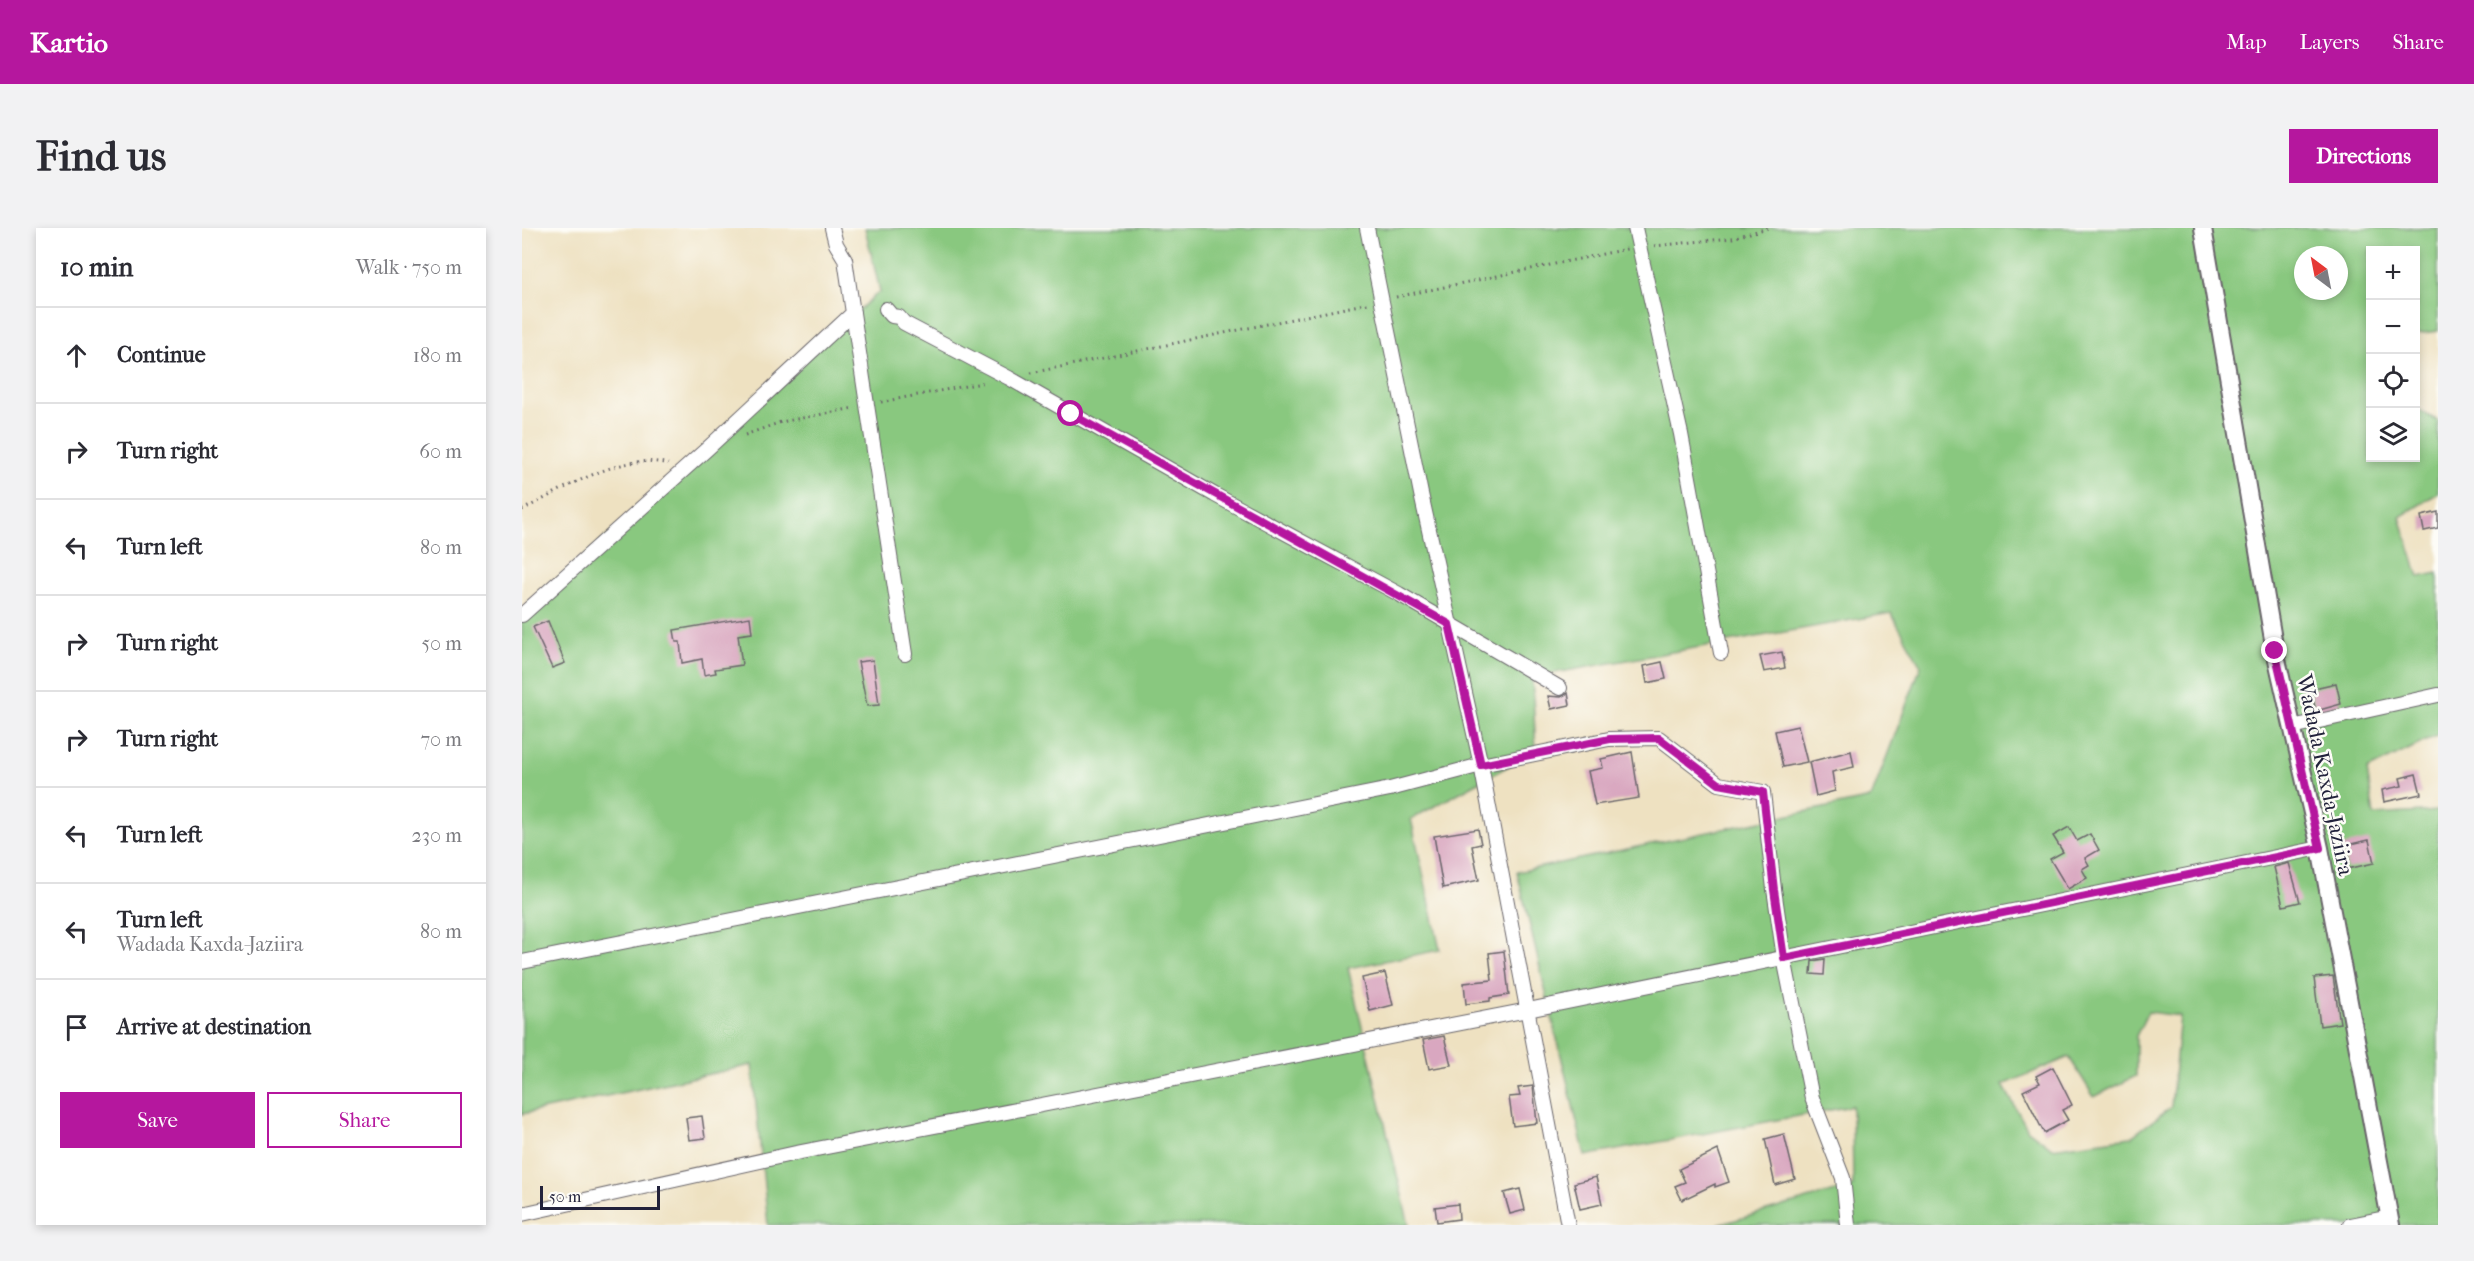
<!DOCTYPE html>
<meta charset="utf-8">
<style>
:root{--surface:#fff;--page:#f2f2f3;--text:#2b2b33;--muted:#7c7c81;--line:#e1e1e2;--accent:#b5179e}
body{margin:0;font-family:"IM FELL French Canon",serif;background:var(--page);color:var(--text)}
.controls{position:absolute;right:18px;top:18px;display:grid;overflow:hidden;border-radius:0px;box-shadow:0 3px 9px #0003}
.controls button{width:54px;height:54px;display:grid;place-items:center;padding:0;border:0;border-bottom:2px solid var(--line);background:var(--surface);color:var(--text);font:30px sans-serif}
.compass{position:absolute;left:1772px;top:18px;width:54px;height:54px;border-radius:50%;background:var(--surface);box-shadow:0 3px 9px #0003;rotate:328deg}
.scale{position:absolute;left:18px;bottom:15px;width:120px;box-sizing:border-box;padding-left:6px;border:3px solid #22223b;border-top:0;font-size:16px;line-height:21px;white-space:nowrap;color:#22223b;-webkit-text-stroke:4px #fdfcf7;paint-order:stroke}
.stop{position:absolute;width:18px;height:18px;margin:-14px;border:4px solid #b5179e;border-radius:50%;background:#fff}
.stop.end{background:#b5179e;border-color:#fff;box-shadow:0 2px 6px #0008}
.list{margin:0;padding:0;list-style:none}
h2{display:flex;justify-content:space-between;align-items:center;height:78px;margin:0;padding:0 24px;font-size:26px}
h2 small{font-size:20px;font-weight:400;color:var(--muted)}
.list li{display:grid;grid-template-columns:39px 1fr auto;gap:18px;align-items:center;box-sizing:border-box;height:96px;padding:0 24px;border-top:2px solid var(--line)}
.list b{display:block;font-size:22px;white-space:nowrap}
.list p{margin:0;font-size:20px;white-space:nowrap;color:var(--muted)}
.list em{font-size:20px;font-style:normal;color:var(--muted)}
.actions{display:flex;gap:12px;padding:18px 24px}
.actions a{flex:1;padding:14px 0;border:2px solid var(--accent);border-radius:0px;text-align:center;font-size:21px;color:var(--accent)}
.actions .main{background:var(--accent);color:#fff}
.icon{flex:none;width:33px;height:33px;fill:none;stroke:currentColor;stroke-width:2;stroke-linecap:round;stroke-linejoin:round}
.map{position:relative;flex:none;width:1916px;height:997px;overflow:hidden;border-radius:0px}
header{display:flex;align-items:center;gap:36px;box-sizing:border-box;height:84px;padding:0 30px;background:var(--accent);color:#fff}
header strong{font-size:28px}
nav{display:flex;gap:33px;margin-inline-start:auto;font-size:21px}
.intro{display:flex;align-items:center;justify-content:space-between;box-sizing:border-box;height:144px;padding:0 36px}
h1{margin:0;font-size:42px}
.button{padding:15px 27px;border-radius:0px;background:var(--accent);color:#fff;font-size:21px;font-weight:700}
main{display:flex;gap:36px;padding:0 36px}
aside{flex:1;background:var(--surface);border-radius:0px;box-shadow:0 3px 9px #0003}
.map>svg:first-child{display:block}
</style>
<header>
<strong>Kartio</strong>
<nav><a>Map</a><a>Layers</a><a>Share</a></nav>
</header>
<div class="intro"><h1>Find us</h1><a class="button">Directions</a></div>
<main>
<aside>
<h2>10 min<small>Walk · 750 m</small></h2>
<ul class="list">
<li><svg class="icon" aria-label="ahead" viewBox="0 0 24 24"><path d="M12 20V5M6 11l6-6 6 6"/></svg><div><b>Continue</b></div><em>180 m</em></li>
<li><svg class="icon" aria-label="right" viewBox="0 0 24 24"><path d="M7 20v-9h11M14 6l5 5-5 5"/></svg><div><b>Turn right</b></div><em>60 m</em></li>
<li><svg class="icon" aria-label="left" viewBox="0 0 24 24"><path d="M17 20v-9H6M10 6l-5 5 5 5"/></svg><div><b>Turn left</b></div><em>80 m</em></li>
<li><svg class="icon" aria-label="right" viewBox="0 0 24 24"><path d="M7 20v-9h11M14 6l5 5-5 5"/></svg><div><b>Turn right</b></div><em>50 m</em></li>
<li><svg class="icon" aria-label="right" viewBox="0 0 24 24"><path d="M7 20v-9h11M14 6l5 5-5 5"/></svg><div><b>Turn right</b></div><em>70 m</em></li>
<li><svg class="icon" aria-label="left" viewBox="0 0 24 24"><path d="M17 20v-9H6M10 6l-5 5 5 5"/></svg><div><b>Turn left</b></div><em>230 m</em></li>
<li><svg class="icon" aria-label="left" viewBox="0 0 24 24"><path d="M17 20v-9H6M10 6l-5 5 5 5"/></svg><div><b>Turn left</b><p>Wadada Kaxda-Jaziira</p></div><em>80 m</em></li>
<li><svg class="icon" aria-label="arrive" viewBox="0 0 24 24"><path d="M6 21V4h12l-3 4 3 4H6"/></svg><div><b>Arrive at destination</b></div></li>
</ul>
<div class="actions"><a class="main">Save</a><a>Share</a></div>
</aside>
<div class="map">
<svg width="1916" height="997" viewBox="0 0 1916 997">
<rect width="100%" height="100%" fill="#fdfcf7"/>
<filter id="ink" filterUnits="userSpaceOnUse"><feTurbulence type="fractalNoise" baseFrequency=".0167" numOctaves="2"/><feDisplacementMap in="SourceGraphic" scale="12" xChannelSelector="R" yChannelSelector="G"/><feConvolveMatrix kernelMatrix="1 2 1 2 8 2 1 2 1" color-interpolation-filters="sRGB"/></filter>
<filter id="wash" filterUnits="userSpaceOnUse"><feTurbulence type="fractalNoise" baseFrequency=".008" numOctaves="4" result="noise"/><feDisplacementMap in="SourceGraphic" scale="24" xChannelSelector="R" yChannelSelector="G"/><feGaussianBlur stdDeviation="1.35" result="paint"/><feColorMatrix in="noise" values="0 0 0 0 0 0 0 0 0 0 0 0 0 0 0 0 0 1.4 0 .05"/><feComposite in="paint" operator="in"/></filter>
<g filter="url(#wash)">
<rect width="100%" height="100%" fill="#eee1c1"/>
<path fill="#89c87f" stroke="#56755d" stroke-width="1.5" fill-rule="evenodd" d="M343,0H1916V103L1894,106V22H1848V230H1894V180L1916,193V265L1878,289L1897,349L1916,345V507L1845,542L1852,587L1916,583V997H1196L1331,958L1330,878L1063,928L995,644L1349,570L1399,438L1369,385L1010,449L1014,523L889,591L918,722L826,740L887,997H246L230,837L0,886V385L358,63ZM1781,27H1817V63H1781ZM1626,784L1658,788L1649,879L1609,909L1530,920L1506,902L1481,857L1547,829L1572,869L1614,848V808Z"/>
<g id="blocks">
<g fill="#d9a7c0">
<polygon points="1916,284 1916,300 1902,303 1899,288"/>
<polygon points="228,389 230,405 216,407 220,437 193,441 194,445 182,447 180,431 160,435 158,414 154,414 152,402"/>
<polygon points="26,393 43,435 30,440 11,399"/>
<polygon points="1260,424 1263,440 1242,444 1238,428"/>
<polygon points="351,432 357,477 345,478 336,434"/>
<polygon points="1140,434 1144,451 1125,455 1122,438"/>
<polygon points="1814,455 1819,476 1794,483 1788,461"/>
<polygon points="1046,465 1048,477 1029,481 1026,468 1039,469"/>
<polygon points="1276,498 1285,534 1261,539 1253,503"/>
<polygon points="1329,523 1332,539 1310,544 1313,563 1294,568 1287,534"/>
<polygon points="1110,524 1117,570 1073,577 1066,543 1081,540 1079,531"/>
<polygon points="1894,546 1899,566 1862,574 1860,562 1880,558 1878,550"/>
<polygon points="1547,599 1555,613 1568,606 1577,622 1563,630 1567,637 1560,641 1565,650 1546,661 1528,631 1541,624 1531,608"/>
<polygon points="956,601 959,616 950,618 957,652 921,660 912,608"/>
<polygon points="1847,612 1852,635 1825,641 1820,618"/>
<polygon points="1767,635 1778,674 1761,678 1752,639"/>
<polygon points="982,723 987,767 968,770 968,773 944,776 942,755 970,752 967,725"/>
<polygon points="1303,731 1302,747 1289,746 1290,733"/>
<polygon points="863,745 871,777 848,783 840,750"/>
<polygon points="1811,748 1818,795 1798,798 1792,750"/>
<polygon points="922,808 929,837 907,841 901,812"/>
<polygon points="1531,839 1550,877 1540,882 1546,892 1522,905 1501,863 1518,855 1514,848"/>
<polygon points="1011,858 1015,895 991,898 987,869 998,868 996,860"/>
<polygon points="180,888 183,910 167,912 164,890"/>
<polygon points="1262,906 1273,951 1253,957 1243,911"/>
<polygon points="1196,922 1207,954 1193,959 1193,956 1160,972 1153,958 1163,954 1157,941"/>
<polygon points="1074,949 1080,976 1058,981 1052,955"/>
<polygon points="998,961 1003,982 988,986 982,965"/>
<polygon points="936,976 937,991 915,994 913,979"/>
</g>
</g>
</g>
<g filter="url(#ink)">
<use href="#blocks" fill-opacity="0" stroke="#69656a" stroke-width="1.5"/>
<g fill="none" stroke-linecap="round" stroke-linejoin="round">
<g stroke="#69656a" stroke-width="16">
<g id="minor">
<polyline points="1113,0 1159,206 1199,425"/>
<polyline points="364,81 370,88 377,89 382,95 487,150 693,267 877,366 1038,460"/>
<polyline points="331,85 383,426"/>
<polyline points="0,387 185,221 331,85 323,31 314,16 310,0"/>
<polyline points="1770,499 1916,467"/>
<polyline points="0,734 868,561 959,537 899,266 845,0"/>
<polyline points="0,986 274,925 1006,782 1798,620"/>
<polyline points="1046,997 959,537 1087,511 1137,510 1197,556 1241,564 1252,661 1262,730 1290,870 1321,950 1326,997"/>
<polyline points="1828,997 1868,989"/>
</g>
</g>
<g stroke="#69656a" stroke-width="20">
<polyline id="tertiary" points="1681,0 1753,423 1798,620 1869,997"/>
</g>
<g stroke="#69656a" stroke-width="3" stroke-dasharray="1.5 4.5" stroke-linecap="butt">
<polyline points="1132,18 1210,10 1246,0"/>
<polyline points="874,69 1105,21"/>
<polyline points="509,145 847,75"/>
<polyline points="359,174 465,154"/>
<polyline points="223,207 259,194 332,180"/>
<path d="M0,282C41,262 99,223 146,236"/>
</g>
<use href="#minor" stroke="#fff" stroke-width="14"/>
<use href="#tertiary" stroke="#fff" stroke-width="16"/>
</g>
</g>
<g fill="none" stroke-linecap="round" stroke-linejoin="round" filter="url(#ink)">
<polyline stroke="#b5179e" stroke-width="8" points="549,186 927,396 959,537 1088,511 1137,510 1197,556 1241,564 1252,662 1262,730 1798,620 1753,423"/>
</g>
<g text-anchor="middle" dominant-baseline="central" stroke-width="5" stroke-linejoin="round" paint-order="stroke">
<g font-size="22" fill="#22223b" stroke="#fdfcf7">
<text transform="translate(1803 547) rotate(78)">Wadada Kaxda-Jaziira</text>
</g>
</g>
</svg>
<div class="controls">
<button>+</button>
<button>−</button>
<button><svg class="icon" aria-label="locate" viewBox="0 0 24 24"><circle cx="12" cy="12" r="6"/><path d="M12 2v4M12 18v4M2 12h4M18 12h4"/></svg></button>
<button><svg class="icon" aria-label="layers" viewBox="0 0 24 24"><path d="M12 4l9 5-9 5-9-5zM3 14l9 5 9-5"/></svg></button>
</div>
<svg class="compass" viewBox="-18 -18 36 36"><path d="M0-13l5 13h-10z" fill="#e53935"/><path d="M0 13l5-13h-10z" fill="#7c7c81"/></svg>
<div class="scale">50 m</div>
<div class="stop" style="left:549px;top:186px"></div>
<div class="stop end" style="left:1753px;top:423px"></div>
</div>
</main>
